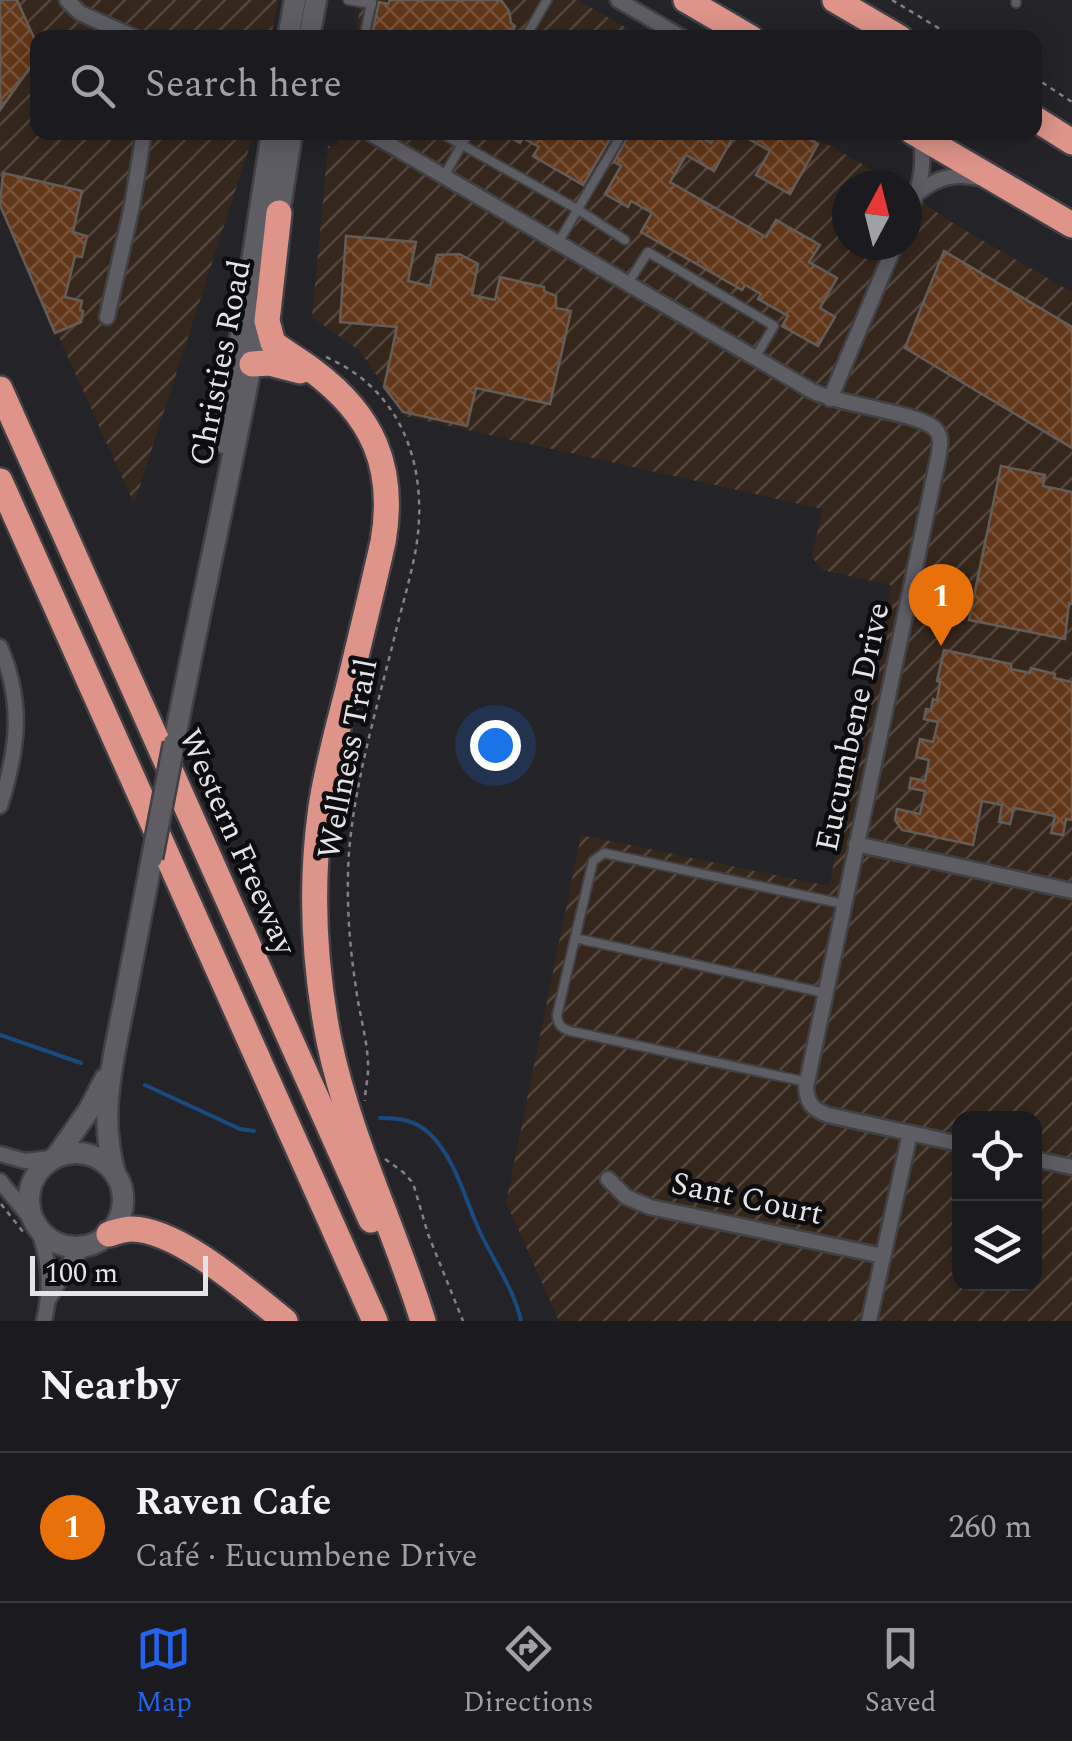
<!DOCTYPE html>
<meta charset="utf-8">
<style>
:root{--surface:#1b1a1e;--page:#242327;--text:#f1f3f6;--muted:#a0a1a4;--line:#39383c;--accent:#2563eb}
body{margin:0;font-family:Spectral,serif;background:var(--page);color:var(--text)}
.controls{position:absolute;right:30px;bottom:30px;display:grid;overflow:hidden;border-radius:20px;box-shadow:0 5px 25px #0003}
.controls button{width:90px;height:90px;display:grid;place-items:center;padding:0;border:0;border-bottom:2px solid var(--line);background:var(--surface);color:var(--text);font:50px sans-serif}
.compass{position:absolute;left:832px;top:170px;width:90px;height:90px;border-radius:50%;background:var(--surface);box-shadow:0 5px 25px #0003;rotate:7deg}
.scale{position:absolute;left:30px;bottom:25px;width:178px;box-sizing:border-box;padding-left:10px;border:5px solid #e4e3e7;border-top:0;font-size:28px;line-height:35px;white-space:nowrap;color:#e4e3e7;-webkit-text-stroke:8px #0d0c0f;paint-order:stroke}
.you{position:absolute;left:495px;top:745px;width:35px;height:35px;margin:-25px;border:8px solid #fff;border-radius:50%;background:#1a73e8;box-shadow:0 0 0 15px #1a73e833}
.badge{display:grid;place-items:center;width:65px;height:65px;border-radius:50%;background:var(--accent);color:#fff;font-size:32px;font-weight:700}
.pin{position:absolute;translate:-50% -82px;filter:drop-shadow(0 2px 5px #0008)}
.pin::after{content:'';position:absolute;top:52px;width:35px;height:30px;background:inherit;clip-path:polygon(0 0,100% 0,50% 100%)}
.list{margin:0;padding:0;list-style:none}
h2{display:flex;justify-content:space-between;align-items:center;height:130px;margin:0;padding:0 40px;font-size:42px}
h2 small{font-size:32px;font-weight:400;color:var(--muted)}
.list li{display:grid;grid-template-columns:65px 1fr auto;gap:30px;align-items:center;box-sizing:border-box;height:150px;padding:0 40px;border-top:2px solid var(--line)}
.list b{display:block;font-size:38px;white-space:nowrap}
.list p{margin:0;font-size:32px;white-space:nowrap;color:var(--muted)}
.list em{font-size:32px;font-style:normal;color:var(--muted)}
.icon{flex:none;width:55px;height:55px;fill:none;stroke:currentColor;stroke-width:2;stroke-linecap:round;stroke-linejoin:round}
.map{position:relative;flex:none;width:1072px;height:1321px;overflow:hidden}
.search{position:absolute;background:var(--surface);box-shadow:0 5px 25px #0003;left:30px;right:30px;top:30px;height:110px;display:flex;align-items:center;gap:25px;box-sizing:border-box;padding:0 35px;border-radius:20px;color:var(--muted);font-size:38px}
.sheet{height:280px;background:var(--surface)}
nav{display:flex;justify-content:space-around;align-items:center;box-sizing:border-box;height:140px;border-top:2px solid var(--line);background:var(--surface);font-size:28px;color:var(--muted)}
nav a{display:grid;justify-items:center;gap:5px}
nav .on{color:var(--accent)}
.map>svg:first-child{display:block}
</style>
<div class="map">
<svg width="1072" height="1321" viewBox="0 0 1072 1321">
<defs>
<pattern id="industrial-furrows" width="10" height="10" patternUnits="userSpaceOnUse" patternTransform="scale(2.5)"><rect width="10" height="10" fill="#36271c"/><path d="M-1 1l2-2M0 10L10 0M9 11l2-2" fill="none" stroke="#53463d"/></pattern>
<pattern id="building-cross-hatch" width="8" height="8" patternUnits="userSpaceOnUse" patternTransform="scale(2.5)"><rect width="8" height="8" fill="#623618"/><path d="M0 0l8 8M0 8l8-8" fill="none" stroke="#78533a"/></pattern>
</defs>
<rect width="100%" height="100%" fill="#242328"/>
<g fill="url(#industrial-furrows)" fill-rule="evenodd">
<polygon points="0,0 278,0 271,37 38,38 38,132 254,133 134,504 0,206"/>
<polygon points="361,0 577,0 643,37 355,38"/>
<path d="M339,132L808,133L899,185H847V245H907V191L949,221L1072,292V1321H559L506,1202L581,835L829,886L891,585L822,570L812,557L822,509L404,416L360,351L312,317L328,146H337ZM960,1118H1034V1284H960Z"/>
</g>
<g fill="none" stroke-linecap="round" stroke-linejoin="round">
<g stroke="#194b7f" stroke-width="4">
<polyline points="0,1035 81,1063"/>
<polyline points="145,1085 240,1129 254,1131"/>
<path d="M380,1118C400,1118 415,1120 430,1134C455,1158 465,1199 479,1230C493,1260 514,1289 521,1321"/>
</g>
</g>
<g fill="url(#building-cross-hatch)" stroke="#635d59" stroke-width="2.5">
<polygon points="0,0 17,0 38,47 38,56 0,110"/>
<polygon points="390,0 501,0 509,11 511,23 515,26 509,38 377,38 372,35 379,2 388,4"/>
<polygon points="501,132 614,132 583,185 533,156 539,147 523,138 520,143"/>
<polygon points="630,132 692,132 711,143 717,132 736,132 714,171 686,155 670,182 766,237 776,220 820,245 809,262 837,278 820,308 835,317 818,346 782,326 788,316 758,299 761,294 745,285 742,290 641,232 652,213 631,201 628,207 605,194 621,166 614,162"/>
<polygon points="736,132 797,132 818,144 790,194 756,175 770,151"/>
<polygon points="3,173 82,191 73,232 87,236 82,257 75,256 65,297 82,301 80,310 83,311 81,322 55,333 0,205"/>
<polygon points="346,236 416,242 408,281 430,286 437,255 459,254 478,264 472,295 495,300 500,277 544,287 544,291 556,296 556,308 571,311 550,404 476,388 467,426 403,412 384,387 397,327 340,322"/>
<polygon points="944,251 1072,327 1072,448 905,348"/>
<polygon points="1001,466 1045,475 1043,486 1072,492 1072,604 1069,603 1065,639 969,620"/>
<polygon points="944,650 1011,664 1011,669 1030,673 1031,668 1055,674 1054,678 1072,682 1072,820 1066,819 1063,835 1051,833 1055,816 1014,808 1010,824 999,822 1002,805 982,801 973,845 902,830 895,820 897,809 920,814 925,791 909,788 911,778 925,781 929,760 916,757 920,739 933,742 938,722 924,719 926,709 931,710 933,699 937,700 940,682 937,681"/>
</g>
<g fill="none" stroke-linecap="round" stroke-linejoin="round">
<g stroke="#414044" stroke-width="12">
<g id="lane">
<polyline points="348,0 372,4"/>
<polyline points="1016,3 1016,0"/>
<polyline points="364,38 372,0"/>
<polyline points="525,38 547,0"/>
<polyline points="439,132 577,209 625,240"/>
<polyline points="444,176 469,132"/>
<polyline points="558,243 623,132"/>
<polyline points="628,283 648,252 774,326 755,358"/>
<polyline points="575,938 825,993"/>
<path d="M807,1082L570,1031C561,1028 558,1025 557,1015L593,861L604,853L844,904"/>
</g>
</g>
<g stroke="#414044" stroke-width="19">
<g id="street">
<polyline points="67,0 80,13 136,38"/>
<polyline points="618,0 683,38"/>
<path d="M368,132L812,391C839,405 923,413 936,430C942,437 940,445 939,454L806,1087C807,1103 812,1109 828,1115L960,1144"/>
<path d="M919,192C938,177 955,173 978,178"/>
<path d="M907,217C920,187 925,171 921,137"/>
<polyline points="107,317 132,206 144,132"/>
<polyline points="830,399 895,245"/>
<path d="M0,647C24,703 18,749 0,806"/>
<polyline points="856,844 1072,891"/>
<polyline points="0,1154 25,1161 53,1158"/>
<polyline points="1034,1159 1072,1167"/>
<polyline points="608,1179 626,1197 650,1207 883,1256"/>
<polyline points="0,1181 33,1221"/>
<path d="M36,1225C50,1257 52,1287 44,1321"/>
<polyline points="50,1297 71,1260 87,1246"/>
<polyline points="869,1321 910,1133"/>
</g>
</g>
<g stroke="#414044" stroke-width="25">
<g id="secondary">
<polyline points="288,38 295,0"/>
<polyline points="309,38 316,0"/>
<polyline points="277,226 292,132"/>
<polyline points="224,443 272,132"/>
<path d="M174,743C202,598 235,454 262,308"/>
<circle cx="76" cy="1200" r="47"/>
<polyline points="56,1157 89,1110 105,1079"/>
<path d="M115,1173C98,1116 113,1060 124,1004C133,955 143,907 152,858"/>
</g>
</g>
<g stroke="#414044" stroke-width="30">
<g id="highway">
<polyline points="686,0 751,38"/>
<polyline points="835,0 900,38"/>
<polyline points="1034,118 1072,142"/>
<polyline points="913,132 1072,225"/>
<path d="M279,213L267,321L273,343C286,353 300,361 312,370C373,415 396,467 383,542C372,591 360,640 348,689C338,728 327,767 321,807C310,884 314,965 329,1041C349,1137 394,1227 423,1321"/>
<polyline points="252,364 269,363 300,371"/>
<polyline points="0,389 371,1220"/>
<polyline points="0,481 375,1321"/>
<path d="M109,1234C116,1232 124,1229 132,1229C180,1230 248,1292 285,1321"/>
</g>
</g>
<g stroke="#838287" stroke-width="2.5" stroke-dasharray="5 5" stroke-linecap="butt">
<polyline points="892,0 955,38"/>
<polyline points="1034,77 1072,102"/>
<path d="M326,357C406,392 430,473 415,554C409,584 400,613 393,643C376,711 355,781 349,852C346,898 349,943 356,988C359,1013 367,1038 368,1063C369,1076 365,1088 365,1101"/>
<polyline points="385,1159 403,1172 413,1183 428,1234 463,1321"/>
<polyline points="129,1182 132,1198 130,1209"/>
<polyline points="1,1204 24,1233"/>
</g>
<use href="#lane" stroke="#5f5d64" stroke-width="8"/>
<use href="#street" stroke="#5f5d64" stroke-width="14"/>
<use href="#secondary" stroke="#5f5d64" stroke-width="20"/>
<use href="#highway" stroke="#de9489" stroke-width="25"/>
<g stroke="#414044" stroke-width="25" stroke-linecap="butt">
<polyline id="secondary-bridge" points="152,858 174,743"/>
</g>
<use href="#secondary-bridge" stroke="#5f5d64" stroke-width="20"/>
</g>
<g text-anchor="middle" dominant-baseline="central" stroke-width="9" stroke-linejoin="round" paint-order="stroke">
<g font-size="32" fill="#e4e3e7" stroke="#0d0c0f">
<text transform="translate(221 363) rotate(-79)">Christies Road</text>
<text transform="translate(853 727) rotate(-78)">Eucumbene Drive</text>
<text transform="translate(348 759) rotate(-79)">Wellness Trail</text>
<text transform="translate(237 842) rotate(66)">Western Freeway</text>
<text transform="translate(747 1199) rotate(12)">Sant Court</text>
</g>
</g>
</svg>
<div class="controls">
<button><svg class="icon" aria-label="locate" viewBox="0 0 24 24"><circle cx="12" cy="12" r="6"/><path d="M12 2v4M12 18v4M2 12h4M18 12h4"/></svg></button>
<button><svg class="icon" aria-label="layers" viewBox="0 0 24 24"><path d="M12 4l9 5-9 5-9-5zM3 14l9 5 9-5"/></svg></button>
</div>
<svg class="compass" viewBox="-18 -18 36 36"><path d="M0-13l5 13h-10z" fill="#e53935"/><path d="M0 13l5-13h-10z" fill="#a0a1a4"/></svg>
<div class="scale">100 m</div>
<div class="you"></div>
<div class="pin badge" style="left:941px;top:646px;background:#e8710a">1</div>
<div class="search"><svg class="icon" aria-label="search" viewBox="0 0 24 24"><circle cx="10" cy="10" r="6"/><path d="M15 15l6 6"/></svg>Search here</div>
</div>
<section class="sheet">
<h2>Nearby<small></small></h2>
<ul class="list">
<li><span class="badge" style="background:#e8710a">1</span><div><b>Raven Cafe</b><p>Café · Eucumbene Drive</p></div><em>260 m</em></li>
</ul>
</section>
<nav>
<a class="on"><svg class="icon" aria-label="map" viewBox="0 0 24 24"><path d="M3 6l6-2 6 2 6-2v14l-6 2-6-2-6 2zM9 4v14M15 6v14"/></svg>Map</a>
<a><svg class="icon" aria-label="directions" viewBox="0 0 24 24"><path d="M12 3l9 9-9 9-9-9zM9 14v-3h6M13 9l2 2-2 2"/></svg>Directions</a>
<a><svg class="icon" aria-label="saved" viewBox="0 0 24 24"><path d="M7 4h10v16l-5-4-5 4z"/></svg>Saved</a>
</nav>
